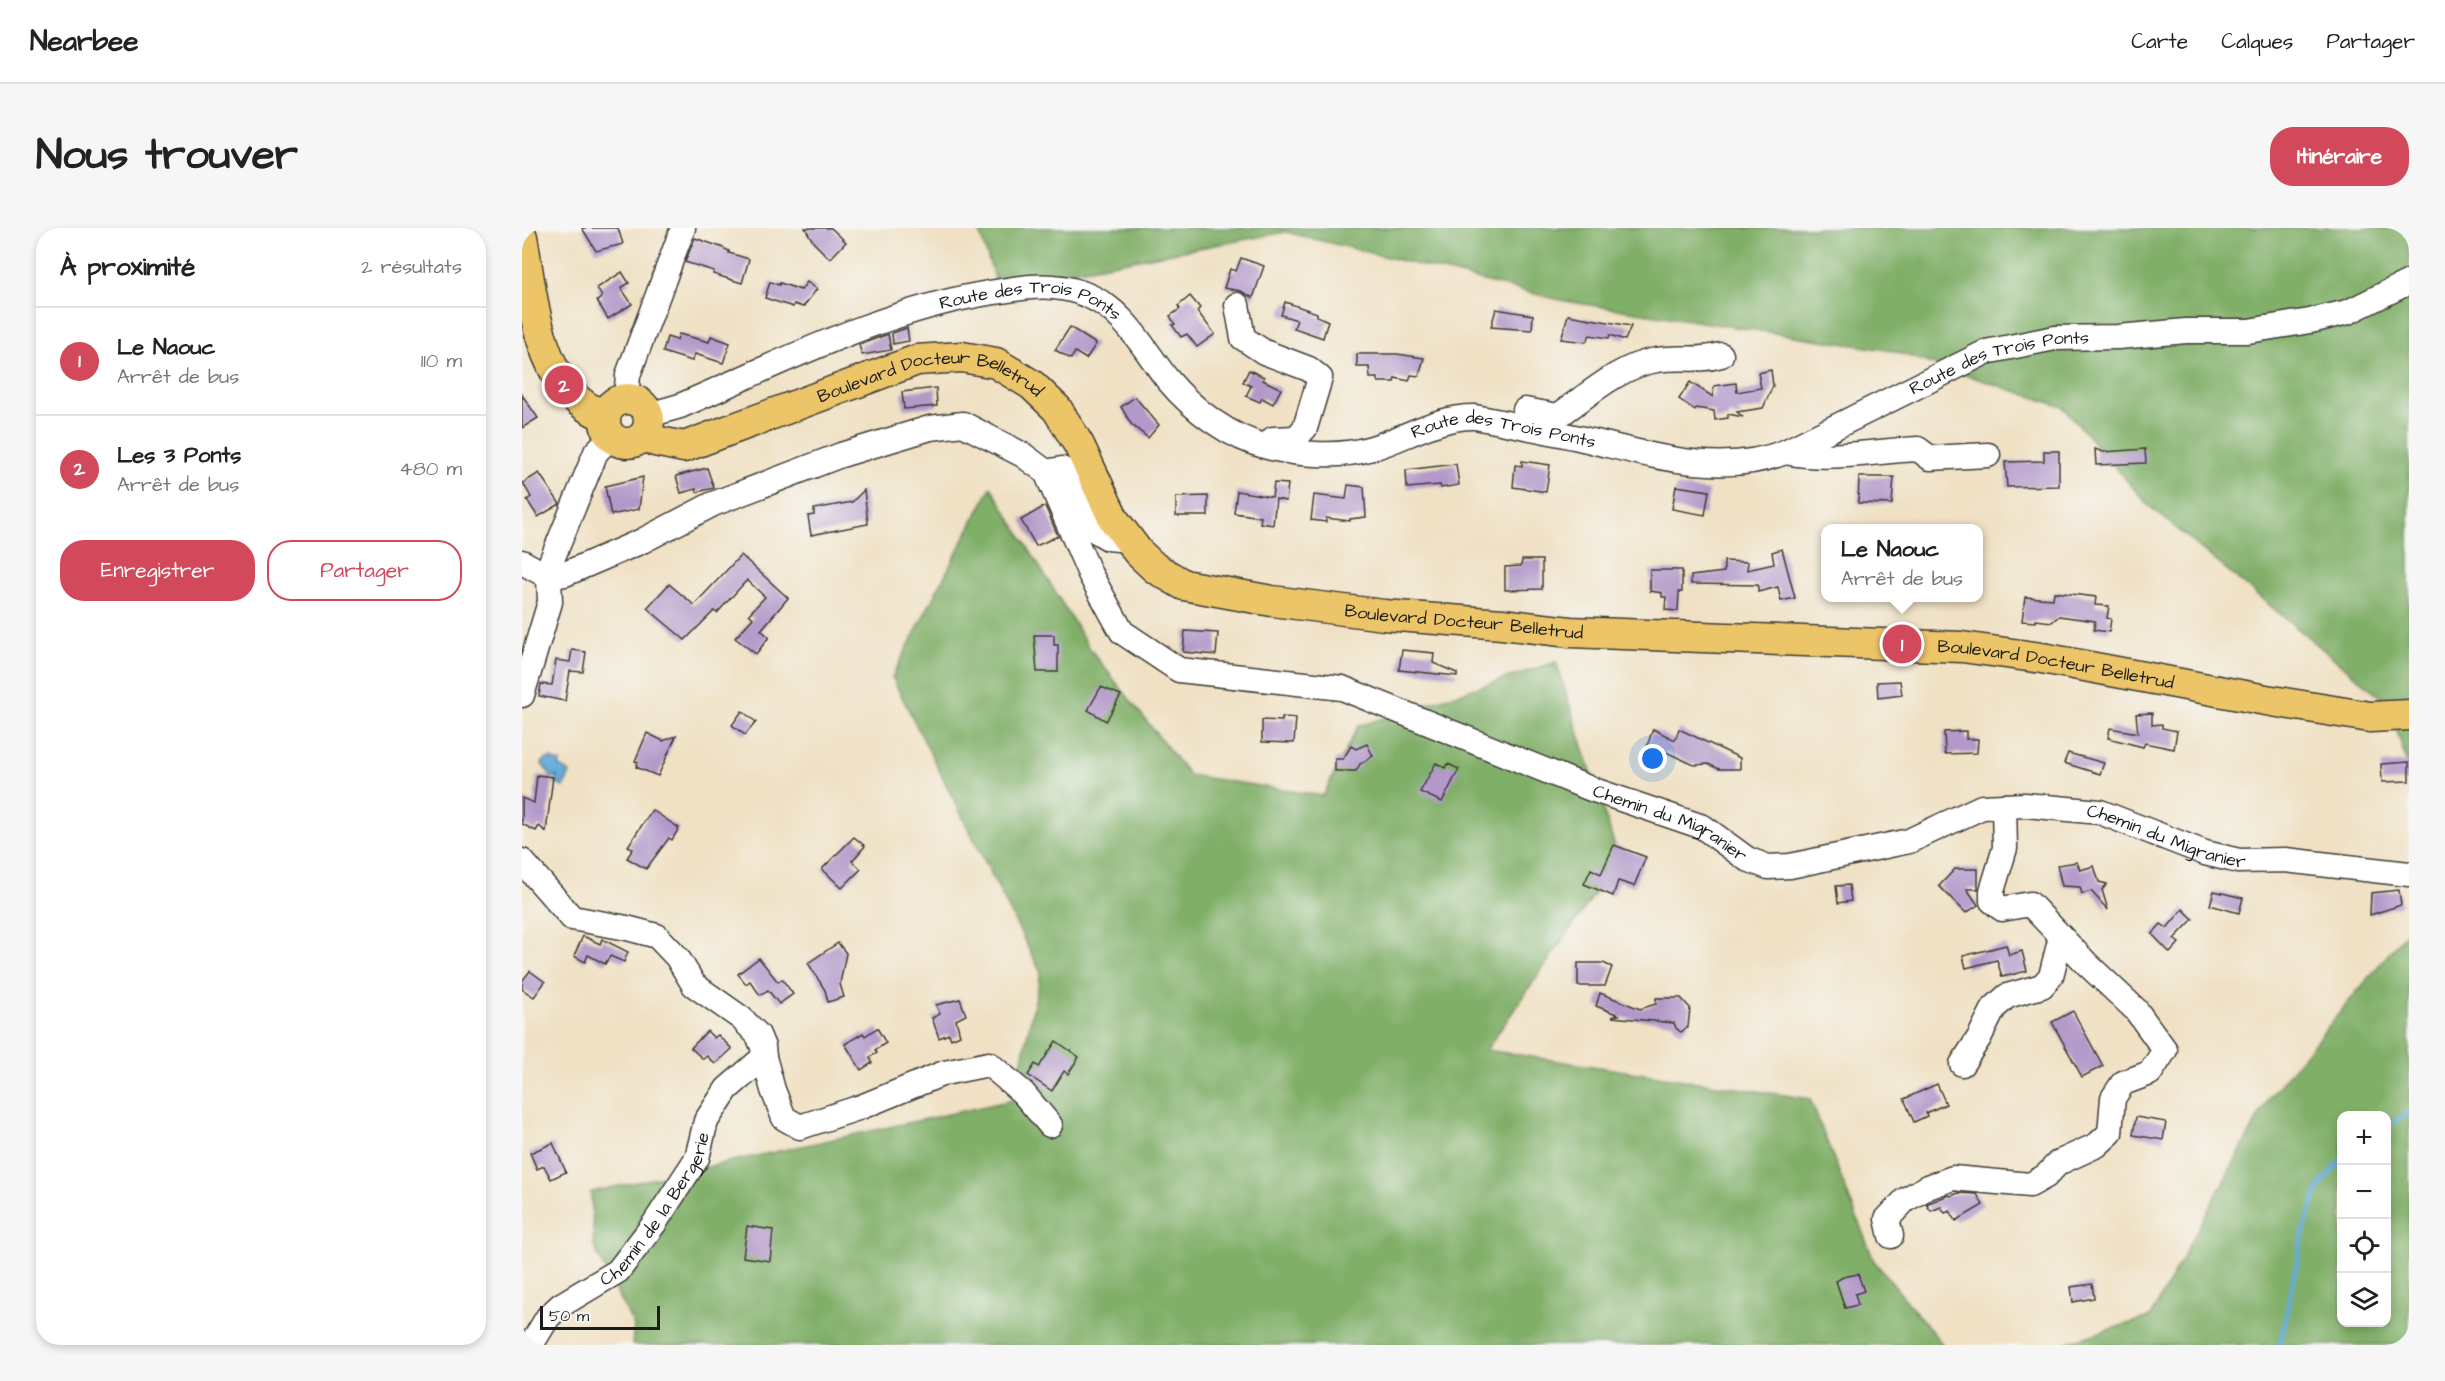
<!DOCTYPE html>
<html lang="fr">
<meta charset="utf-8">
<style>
:root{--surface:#fff;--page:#f6f6f6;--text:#222;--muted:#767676;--line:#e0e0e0;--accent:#d1495b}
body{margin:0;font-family:"Architects Daughter",sans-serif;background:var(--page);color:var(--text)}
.controls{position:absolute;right:18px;bottom:18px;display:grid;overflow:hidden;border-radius:12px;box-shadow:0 3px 9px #0003}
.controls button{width:54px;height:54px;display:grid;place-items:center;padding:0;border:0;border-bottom:2px solid var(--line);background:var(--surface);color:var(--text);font:30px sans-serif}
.scale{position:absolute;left:18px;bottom:15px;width:120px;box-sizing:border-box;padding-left:6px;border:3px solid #1c1c1c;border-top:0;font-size:16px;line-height:21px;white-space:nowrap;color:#1c1c1c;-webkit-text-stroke:4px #f6f6f2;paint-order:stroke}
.you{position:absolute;left:1131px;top:531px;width:21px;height:21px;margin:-15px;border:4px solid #fff;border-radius:50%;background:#1a73e8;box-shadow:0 0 0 9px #1a73e833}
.badge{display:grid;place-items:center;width:39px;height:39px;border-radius:50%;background:var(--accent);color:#fff;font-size:20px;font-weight:700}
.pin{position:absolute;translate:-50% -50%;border:3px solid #fff;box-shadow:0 2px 6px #0006}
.popup{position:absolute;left:1299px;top:296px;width:162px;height:78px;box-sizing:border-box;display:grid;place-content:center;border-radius:12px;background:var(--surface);filter:drop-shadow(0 2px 4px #0005);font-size:20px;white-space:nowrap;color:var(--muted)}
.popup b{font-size:22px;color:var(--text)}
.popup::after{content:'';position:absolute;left:50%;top:100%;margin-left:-12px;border:12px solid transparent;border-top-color:var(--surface)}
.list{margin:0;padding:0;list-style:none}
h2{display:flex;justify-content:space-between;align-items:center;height:78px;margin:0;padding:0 24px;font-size:26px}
h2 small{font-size:20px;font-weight:400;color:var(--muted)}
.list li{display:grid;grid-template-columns:39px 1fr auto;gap:18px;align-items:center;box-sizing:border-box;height:108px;padding:0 24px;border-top:2px solid var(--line)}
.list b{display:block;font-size:22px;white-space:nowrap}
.list p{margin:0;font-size:20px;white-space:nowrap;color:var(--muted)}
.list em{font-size:20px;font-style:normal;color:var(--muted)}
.actions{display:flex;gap:12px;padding:18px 24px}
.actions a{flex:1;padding:14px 0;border:2px solid var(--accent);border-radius:24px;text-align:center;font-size:21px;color:var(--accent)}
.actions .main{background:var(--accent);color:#fff}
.icon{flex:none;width:33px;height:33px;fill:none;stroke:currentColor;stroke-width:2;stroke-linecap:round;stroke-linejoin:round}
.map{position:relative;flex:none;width:1887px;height:1117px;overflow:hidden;border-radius:24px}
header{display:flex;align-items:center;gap:36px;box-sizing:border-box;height:84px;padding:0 30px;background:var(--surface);border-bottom:2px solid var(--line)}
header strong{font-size:28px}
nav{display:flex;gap:33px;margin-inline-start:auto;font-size:21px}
.intro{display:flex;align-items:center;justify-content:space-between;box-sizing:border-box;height:144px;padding:0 36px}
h1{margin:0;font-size:42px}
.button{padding:15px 27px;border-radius:24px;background:var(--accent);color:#fff;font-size:21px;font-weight:700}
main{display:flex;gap:36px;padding:0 36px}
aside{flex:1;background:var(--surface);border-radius:24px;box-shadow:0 3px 9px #0003}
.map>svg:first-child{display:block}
</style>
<header>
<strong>Nearbee</strong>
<nav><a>Carte</a><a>Calques</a><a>Partager</a></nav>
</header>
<div class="intro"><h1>Nous trouver</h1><a class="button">Itinéraire</a></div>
<main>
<aside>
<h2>À proximité<small>2 résultats</small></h2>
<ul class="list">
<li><span class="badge">1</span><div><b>Le Naouc</b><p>Arrêt de bus</p></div><em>110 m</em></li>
<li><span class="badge">2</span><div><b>Les 3 Ponts</b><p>Arrêt de bus</p></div><em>480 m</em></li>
</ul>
<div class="actions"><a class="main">Enregistrer</a><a>Partager</a></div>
</aside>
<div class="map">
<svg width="1887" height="1117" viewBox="0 0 1887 1117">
<rect width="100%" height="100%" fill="#f6f6f2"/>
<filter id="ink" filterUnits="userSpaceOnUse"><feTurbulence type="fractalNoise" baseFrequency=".0167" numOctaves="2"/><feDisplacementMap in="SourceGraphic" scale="12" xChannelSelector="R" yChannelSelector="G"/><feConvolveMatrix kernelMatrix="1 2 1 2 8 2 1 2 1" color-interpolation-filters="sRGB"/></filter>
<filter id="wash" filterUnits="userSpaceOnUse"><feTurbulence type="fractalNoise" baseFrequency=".008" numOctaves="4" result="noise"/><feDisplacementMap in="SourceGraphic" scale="24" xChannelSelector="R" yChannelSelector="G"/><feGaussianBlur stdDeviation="1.35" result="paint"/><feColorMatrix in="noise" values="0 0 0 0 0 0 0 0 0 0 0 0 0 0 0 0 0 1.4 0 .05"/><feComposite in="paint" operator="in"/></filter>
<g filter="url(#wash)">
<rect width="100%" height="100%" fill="#f0e1c4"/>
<g fill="#80af68" stroke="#4e6642" stroke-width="1.5" fill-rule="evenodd">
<polygon points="456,0 1887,0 1887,542 1866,475 1626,277 1541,179 1371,123 1042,73 764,4 475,57"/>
<polygon points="469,259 568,421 667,547 801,568 836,498 1034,434 1097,631 964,822 1288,871 1352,1033 1421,1117 110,1117 112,1098 72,1019 69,964 491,872 519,745 370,449"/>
<path d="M1887,701V1117H1536L1628,1089L1747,870ZM1820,888H1864V1094H1820Z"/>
</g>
<polygon fill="#64acdb" stroke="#40647c" stroke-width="1.5" points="30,530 30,532 38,534 37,538 48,545 42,559 33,555 35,549 30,549 20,536 23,532"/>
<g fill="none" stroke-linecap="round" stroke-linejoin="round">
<g stroke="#64acdb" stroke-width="4.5">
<polyline points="1864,898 1887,885"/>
<polyline points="1758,1117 1782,1001 1798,957 1820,931"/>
</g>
</g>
<g id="blocks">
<g fill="#b398c9">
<polygon points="60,0 96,0 101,16 74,23"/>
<polygon points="283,0 309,0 324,14 308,31 292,15"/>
<polygon points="173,10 199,19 207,23 207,25 227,31 220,55 191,46 192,43 163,34"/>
<polygon points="719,30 742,38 731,70 719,63 702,60 708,41 714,43"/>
<polygon points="100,44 107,55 99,60 110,76 86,91 75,73 80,69 75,60"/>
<polygon points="248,54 257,57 258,55 279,62 285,54 295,61 281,79 272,76 271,79 243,70"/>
<polygon points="668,68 678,80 675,83 693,106 675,119 665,106 659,109 650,97 653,96 648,88 658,81 656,78"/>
<polygon points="763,74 795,85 795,88 806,93 801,110 772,100 775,92 759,87"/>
<polygon points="974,81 1011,87 1010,102 969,99"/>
<polygon points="1046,87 1109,98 1103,112 1088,107 1087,110 1068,107 1064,114 1039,111"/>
<polygon points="548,99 574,116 564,131 553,124 549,131 533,122"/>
<polygon points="385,100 387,113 371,116 370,105"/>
<polygon points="157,106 187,114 189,108 208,115 201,135 173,126 170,133 141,124 145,109 155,112"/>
<polygon points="366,106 369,122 340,127 337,117"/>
<polygon points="835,126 875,126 902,130 897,148 889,147 887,153 873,150 872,154 856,154 856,150 848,150 847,139 835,139"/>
<polygon points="727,142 742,149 741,152 759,161 751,176 740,170 738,174 724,168 729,158 721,154"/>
<polygon points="1249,142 1251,158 1241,180 1215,184 1221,189 1206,186 1206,190 1193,192 1192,183 1174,180 1173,182 1157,171 1168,154 1191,169 1192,158 1214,155 1215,164 1239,160 1236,145"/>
<polygon points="414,160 415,178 382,181 380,164"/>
<polygon points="0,167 16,190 0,200"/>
<polygon points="613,169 637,197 626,210 609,196 599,179"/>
<polygon points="1573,221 1581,224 1623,221 1624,235 1574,237"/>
<polygon points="1522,223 1537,223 1537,258 1485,259 1483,234 1522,233"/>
<polygon points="1000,233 1028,237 1024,264 991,259 993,237 1000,238"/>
<polygon points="934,236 937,257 919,260 918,257 885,260 884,242"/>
<polygon points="185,240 192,260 175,264 174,261 159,265 154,248"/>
<polygon points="17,245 38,276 16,289 5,272 9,269 1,255"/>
<polygon points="121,249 117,281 89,287 83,258"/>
<polygon points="1337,249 1372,249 1370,276 1336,275"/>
<polygon points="752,255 766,256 764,273 754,271 751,297 738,295 739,289 712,285 715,263 750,269"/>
<polygon points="826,257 842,259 844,289 828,291 828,293 804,290 804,294 789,292 792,267 824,271"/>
<polygon points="1154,258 1187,263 1183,287 1150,281"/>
<polygon points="342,262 346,296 289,307 286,288 292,287 292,281 330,274"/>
<polygon points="686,268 686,288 654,288 654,269"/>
<polygon points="523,278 536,308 514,318 499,292"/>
<polygon points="1260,321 1273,370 1259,373 1256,359 1236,364 1236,357 1169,356 1169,348 1202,344 1202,333 1226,334 1225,342 1252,336 1250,324"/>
<polygon points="219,327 266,370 239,402 247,409 234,426 213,410 231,390 227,386 243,369 225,352 195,385 192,383 163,412 125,380 147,356 172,377"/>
<polygon points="1000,332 1020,332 1020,361 983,362 983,339 999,338"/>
<polygon points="1128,342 1160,342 1160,364 1157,364 1156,383 1143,382 1144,369 1140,369 1140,365 1128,363"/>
<polygon points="1532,364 1574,369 1573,377 1587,378 1585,390 1589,391 1587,404 1572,402 1573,393 1537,388 1530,394 1514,392 1514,394 1500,393 1503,369 1531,371"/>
<polygon points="663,403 696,405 694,427 661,424"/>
<polygon points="512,407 532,407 532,417 536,417 536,444 515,444"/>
<polygon points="50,422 64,424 61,444 48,443 43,473 17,468 19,456 30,457 34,432 48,434"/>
<polygon points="880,422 912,425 911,435 935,445 935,448 877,442"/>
<polygon points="1378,453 1380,467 1356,470 1355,454"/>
<polygon points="579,459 599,467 584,493 566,482"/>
<polygon points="220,483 234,494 223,507 210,497"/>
<polygon points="1630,485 1630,497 1640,496 1640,500 1655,503 1652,521 1623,515 1621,519 1586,510 1588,500 1616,505 1614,486"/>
<polygon points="760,489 774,490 772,515 740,514 740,492 760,493"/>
<polygon points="1131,501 1153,512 1157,501 1218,530 1218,541 1197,541 1186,536 1172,537 1144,524 1137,532 1123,524"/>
<polygon points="1444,503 1444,511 1456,511 1455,525 1423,526 1422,504"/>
<polygon points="125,505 141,513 154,508 136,548 114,539 116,534 113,533"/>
<polygon points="845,516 851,528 838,536 834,543 813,543 813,531 821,531 829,518 834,521"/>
<polygon points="1546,525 1582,535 1578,546 1542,535"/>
<polygon points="1887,534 1887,553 1860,554 1859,536"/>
<polygon points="914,535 923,540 926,536 937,541 920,574 898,564"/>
<polygon points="15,547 31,549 24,604 17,598 14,603 0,596 0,570 12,575"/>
<polygon points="130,582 157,600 150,612 147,610 124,641 105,630 111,621 106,618"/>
<polygon points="332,609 343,618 330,633 339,641 320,660 300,641"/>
<polygon points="1092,617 1124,629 1112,658 1096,653 1091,668 1062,656 1069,641 1079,646"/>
<polygon points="1555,634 1558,642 1572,638 1577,654 1585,656 1580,662 1586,682 1569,663 1560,666 1558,659 1540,658 1535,637"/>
<polygon points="1433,641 1456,641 1456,661 1445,661 1456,677 1444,685 1417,658"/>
<polygon points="1327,657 1329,673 1316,675 1314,658"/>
<polygon points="1877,662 1879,677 1848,687 1849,665"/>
<polygon points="1692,663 1721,670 1717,685 1688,677"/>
<polygon points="1661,681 1671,691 1652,711 1657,715 1648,725 1630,706 1639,696 1645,700"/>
<polygon points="61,708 78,716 80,711 106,724 102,734 88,728 83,736 66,727 63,734 52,728"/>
<polygon points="316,715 324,725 318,756 322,769 306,774 303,762 286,735"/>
<polygon points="1484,717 1487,727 1500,723 1505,743 1480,749 1475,732 1444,740 1441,728"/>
<polygon points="237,730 256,754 260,751 271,766 257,776 246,762 238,767 228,753 224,756 216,746"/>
<polygon points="1056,735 1081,735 1090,739 1083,758 1056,758"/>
<polygon points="8,743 23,754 12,769 0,761 0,753"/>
<polygon points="1078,765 1118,781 1134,776 1134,770 1159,770 1168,780 1166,799 1159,804 1154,800 1152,795 1090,789 1097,787 1074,778"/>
<polygon points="438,771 444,787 434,792 438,807 429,811 427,806 417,810 410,790 418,786 414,777"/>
<polygon points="1551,783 1581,838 1560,849 1530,794"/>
<polygon points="355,800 364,815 353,822 355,825 348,829 350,835 339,842 323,816 341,805 343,808"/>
<polygon points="185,803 192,810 196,807 210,821 193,836 185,828 181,831 169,820"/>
<polygon points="534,813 557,829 546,846 542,843 530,863 506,847 513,836 517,839"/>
<polygon points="1415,856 1424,876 1404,885 1405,888 1392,894 1382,871"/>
<polygon points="1614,889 1644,894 1641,912 1611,907"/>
<polygon points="31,915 44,944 29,951 22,938 15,941 8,925"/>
<polygon points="1437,965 1455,966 1461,977 1434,993 1428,983 1423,985 1419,979 1409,983 1404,976 1427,967 1428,968"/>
<polygon points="225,998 251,1002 248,1033 221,1029"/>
<polygon points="1336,1046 1342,1063 1333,1066 1336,1077 1323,1080 1314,1053 1321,1049"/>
<polygon points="1570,1056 1572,1070 1551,1074 1549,1059"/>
</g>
</g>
</g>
<g filter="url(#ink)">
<use href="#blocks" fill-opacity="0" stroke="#3c3a35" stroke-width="1.5"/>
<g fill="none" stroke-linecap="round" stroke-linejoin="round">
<g stroke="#3c3a35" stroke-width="27">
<g id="minor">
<polyline points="715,77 721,110 742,124 787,141 798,150 783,200 774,210 751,211 748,215"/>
<polyline points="104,171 106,147 161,0"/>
<path d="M1003,182L1036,188C1066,167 1099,137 1135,132C1158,128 1176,134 1199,127"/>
<path id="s1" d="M127,187L158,178C258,135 365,80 473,64C492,61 512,57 531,59C557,61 581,72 599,91C617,109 630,132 646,152C671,182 708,210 746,219C778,227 818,230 850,220C884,210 917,188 953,189C989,196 1025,203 1061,211C1126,226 1198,250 1263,224L1464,124L1533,110L1596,109L1664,103H1726L1788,93L1826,84L1887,54"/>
<path d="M1263,224C1308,233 1351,223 1396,221L1408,230L1466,227"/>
<path id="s2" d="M524,244L568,346L600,404L657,442L820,460L1069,561L1181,599L1225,631L1246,639L1268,638L1387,613L1460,579L1503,577L1578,584L1683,625L1717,633L1763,632L1887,646"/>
<polyline points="0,334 27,349"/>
<polyline points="27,349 43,346 120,313 191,276 319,227 408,200 441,196 501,227 524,244 540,241 551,250 574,303 586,310 607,312"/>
<polyline points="0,467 28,374 27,349 29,334 74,224 89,209"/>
<polyline points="0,633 50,690 105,700 135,708 155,729 172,757 219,790 236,807 241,819 242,829 251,862 262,890 278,899 339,879 422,845 467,836 501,865 528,897"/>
<polyline points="1440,836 1457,810 1472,780 1485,768 1520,758 1529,748 1539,709"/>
<polyline points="1369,1008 1365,991 1383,972 1406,959 1431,950 1508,957 1524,948 1536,935 1575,917 1588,905 1591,870 1601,855 1628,845 1643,822 1614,782 1565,736 1508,676 1480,681 1470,673 1470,663 1483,620 1482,578"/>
<path id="s3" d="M9,1117L26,1089L39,1077L96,1043L132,996L175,930L184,893L205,861L242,829"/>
</g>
</g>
<g stroke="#3c3a35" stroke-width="33">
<g id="major">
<path d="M0,9C11,69 15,164 83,188"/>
<circle cx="105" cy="193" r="22"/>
<path id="s4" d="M123,207L133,213L162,219L395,132L440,129L474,135L510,157L535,181L557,217L592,292L616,324L633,340L662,357L750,373L862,387L980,396L1048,404L1440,419L1520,430L1744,472L1848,489L1887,487"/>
</g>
</g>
<use href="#minor" stroke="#fff" stroke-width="24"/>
<use href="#major" stroke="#edc569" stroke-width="30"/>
</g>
</g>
<g text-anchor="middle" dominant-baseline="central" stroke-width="4.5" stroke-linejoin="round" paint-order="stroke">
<g font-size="18" fill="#1c1c1c" stroke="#f6f6f2">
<text stroke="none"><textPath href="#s1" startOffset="406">Route des Trois Ponts</textPath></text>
<text stroke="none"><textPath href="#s1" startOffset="1467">Route des Trois Ponts</textPath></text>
<text stroke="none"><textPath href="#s4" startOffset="304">Boulevard Docteur Belletrud</textPath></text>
<text stroke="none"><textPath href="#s1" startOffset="945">Route des Trois Ponts</textPath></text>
<text stroke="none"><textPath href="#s4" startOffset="951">Boulevard Docteur Belletrud</textPath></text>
<text stroke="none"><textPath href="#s4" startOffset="1545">Boulevard Docteur Belletrud</textPath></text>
<text stroke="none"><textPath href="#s2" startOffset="765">Chemin du Migranier</textPath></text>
<text stroke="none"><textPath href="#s2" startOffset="1287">Chemin du Migranier</textPath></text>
<text stroke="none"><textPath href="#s3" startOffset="189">Chemin de la Bergerie</textPath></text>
</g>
</g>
</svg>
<div class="controls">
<button>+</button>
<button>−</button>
<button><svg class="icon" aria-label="locate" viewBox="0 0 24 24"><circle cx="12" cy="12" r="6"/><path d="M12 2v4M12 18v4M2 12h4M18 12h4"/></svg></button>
<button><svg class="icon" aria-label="layers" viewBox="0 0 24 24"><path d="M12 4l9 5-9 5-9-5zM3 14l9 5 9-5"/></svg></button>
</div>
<div class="scale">50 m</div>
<div class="you"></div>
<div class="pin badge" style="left:1380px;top:416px">1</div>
<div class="popup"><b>Le Naouc</b>Arrêt de bus</div>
<div class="pin badge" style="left:42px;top:157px">2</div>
</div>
</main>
